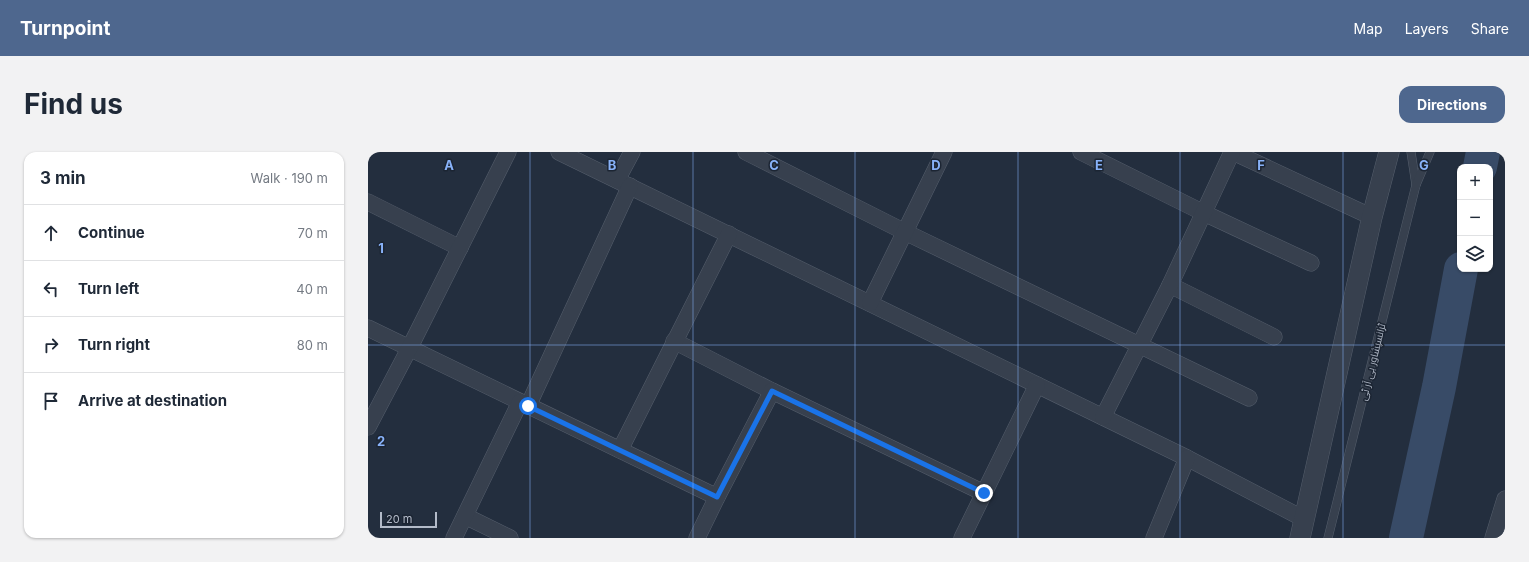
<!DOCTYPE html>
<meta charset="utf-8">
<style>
:root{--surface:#fff;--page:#f2f2f3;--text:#1f2937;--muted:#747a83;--line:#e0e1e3;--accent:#4e678e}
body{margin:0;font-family:Inter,Cairo,sans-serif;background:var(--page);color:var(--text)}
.controls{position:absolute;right:12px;top:12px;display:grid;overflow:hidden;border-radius:8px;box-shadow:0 1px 3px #0004}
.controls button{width:36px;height:36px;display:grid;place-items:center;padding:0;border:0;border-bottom:1px solid var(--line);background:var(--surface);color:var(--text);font:20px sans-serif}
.scale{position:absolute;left:12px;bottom:10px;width:57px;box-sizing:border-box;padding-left:4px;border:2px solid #b3bbc9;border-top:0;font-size:11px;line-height:14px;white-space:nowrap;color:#b3bbc9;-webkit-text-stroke:3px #1c2533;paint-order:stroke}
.stop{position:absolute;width:12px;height:12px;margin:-9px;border:3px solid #1a73e8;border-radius:50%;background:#fff}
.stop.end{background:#1a73e8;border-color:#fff;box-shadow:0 1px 4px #0008}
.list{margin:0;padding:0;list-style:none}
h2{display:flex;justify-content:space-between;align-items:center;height:52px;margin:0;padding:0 16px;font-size:17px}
h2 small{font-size:13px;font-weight:400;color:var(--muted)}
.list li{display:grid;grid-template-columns:26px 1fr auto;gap:12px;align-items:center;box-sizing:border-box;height:56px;padding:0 16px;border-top:1px solid var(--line)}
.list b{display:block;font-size:15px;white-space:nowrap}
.list em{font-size:13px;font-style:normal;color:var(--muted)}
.icon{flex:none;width:22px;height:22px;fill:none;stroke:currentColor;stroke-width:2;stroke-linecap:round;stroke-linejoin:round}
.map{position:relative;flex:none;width:1137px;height:386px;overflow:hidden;border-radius:12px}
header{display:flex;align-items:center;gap:24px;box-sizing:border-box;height:56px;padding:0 20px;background:var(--accent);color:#fff}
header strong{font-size:19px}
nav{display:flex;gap:22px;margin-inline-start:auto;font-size:14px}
.intro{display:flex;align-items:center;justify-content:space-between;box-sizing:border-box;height:96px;padding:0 24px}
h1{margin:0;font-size:28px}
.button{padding:10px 18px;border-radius:12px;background:var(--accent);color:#fff;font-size:14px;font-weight:700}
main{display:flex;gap:24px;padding:0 24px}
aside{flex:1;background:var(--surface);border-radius:12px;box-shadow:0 1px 3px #0004}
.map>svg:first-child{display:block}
</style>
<header>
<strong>Turnpoint</strong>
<nav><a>Map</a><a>Layers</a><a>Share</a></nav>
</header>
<div class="intro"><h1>Find us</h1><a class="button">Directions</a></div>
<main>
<aside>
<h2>3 min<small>Walk · 190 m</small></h2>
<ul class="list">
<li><svg class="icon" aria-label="ahead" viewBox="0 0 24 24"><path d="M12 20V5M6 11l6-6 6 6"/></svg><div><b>Continue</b></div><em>70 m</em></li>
<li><svg class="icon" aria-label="left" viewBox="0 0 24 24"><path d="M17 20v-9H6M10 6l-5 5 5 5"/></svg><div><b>Turn left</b></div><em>40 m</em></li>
<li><svg class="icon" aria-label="right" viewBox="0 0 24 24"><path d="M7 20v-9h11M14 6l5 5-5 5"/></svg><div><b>Turn right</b></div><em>80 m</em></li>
<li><svg class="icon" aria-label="arrive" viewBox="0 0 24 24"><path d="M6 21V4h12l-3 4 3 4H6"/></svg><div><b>Arrive at destination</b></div></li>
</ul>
</aside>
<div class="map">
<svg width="1137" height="386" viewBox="0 0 1137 386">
<rect width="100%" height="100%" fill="#232e3e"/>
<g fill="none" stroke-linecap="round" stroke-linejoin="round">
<g stroke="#384b67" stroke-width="34">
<polyline points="1112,15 1115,0"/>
<polyline points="1038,386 1071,235 1093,117"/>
</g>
<g stroke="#555e6c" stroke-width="9">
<g id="service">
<polyline points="1043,0 1048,33"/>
<polyline points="960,386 1048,33 1062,0"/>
</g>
</g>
<g stroke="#555e6c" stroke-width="17">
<g id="minor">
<polyline points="191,0 819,306 936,367"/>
<polyline points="378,0 537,80 881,246"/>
<polyline points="713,0 836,61 943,111"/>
<polyline points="865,0 1004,65"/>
<polyline points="249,28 264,0"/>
<polyline points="0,50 92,96"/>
<polyline points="802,133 906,185"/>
<polyline points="502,151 576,0"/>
<polyline points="0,176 349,345"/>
<polyline points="306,189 404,239 616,341"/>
<polyline points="160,254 262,34"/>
<polyline points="735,265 802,133 864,0"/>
<polyline points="0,275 41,197 140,0"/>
<polyline points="252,298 361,82"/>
<polyline points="97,364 142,386"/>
<polyline points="86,386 152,250"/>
<polyline points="329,386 349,345 404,239"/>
<polyline points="594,386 669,233"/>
<polyline points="786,386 819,306"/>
<polyline points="1125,386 1137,347"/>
</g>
</g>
<g stroke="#555e6c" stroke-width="21">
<polyline id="tertiary" points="932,386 1004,65 1021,0"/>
</g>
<use href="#service" stroke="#37404e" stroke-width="8"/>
<use href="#minor" stroke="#37404e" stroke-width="16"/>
<use href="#tertiary" stroke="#37404e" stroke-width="20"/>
</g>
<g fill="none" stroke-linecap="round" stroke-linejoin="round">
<polyline stroke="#1a73e8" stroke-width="5" points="160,254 349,345 404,239 616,341"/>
</g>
<path fill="none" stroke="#88b2f9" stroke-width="1" stroke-opacity="0.55" d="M162,0V386M325,0V386M487,0V386M650,0V386M812,0V386M975,0V386M0,193H1137"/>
<g text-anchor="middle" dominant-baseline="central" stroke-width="3" stroke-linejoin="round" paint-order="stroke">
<g font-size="10" fill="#b3bbc9" stroke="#1c2533">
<text transform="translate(1004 210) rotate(-76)">ٹرانسپشاور بی آر ٹی</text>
</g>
</g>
<g font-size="13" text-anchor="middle" font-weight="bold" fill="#88b2f9" stroke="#1c2533" stroke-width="3" stroke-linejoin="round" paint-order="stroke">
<text x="81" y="18">A</text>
<text x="244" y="18">B</text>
<text x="406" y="18">C</text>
<text x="568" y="18">D</text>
<text x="731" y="18">E</text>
<text x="893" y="18">F</text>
<text x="1056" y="18">G</text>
<text x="13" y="101">1</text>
<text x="13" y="294">2</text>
</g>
</svg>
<div class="controls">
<button>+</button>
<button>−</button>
<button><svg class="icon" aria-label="layers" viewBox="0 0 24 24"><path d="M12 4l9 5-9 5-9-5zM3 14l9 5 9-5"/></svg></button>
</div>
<div class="scale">20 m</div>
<div class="stop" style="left:160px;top:254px"></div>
<div class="stop end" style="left:616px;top:341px"></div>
</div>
</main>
